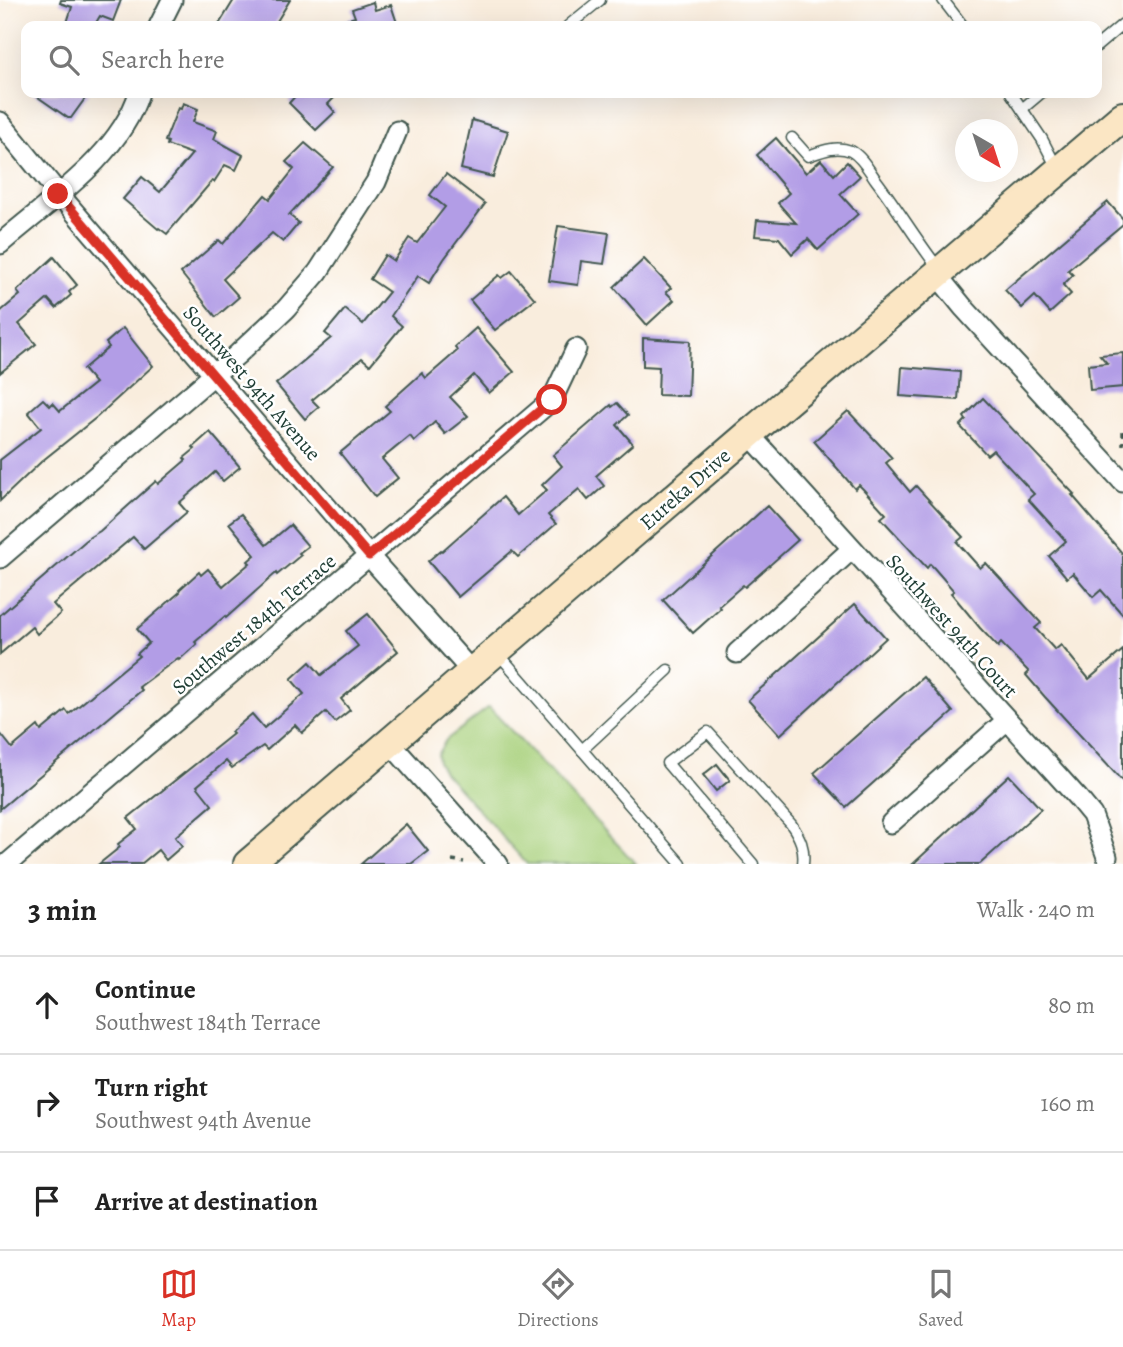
<!DOCTYPE html>
<meta charset="utf-8">
<style>
:root{--surface:#fff;--page:#f2f2f2;--text:#222;--muted:#767676;--line:#e0e0e0;--accent:#d93025}
body{margin:0;font-family:Alegreya,serif;background:var(--page);color:var(--text)}
.compass{position:absolute;left:955px;top:119px;width:63px;height:63px;border-radius:50%;background:var(--surface);box-shadow:0 7px 28px #0002;rotate:141deg}
.stop{position:absolute;width:21px;height:21px;margin:-16px;border:5px solid #d93025;border-radius:50%;background:#fff}
.stop.end{background:#d93025;border-color:#fff;box-shadow:0 2px 7px #0008}
.list{margin:0;padding:0;list-style:none}
h2{display:flex;justify-content:space-between;align-items:center;height:91px;margin:0;padding:0 28px;font-size:30px}
h2 small{font-size:23px;font-weight:400;color:var(--muted)}
.list li{display:grid;grid-template-columns:46px 1fr auto;gap:21px;align-items:center;box-sizing:border-box;height:98px;padding:0 28px;border-top:2px solid var(--line)}
.list b{display:block;font-size:26px;white-space:nowrap}
.list p{margin:0;font-size:23px;white-space:nowrap;color:var(--muted)}
.list em{font-size:23px;font-style:normal;color:var(--muted)}
.icon{flex:none;width:38px;height:38px;fill:none;stroke:currentColor;stroke-width:2;stroke-linecap:round;stroke-linejoin:round}
.map{position:relative;flex:none;width:1123px;height:864px;overflow:hidden}
.search{position:absolute;background:var(--surface);box-shadow:0 7px 28px #0002;left:21px;right:21px;top:21px;height:77px;display:flex;align-items:center;gap:18px;box-sizing:border-box;padding:0 24px;border-radius:14px;color:var(--muted);font-size:26px}
.sheet{height:385px;background:var(--surface)}
nav{display:flex;justify-content:space-around;align-items:center;box-sizing:border-box;height:98px;border-top:2px solid var(--line);background:var(--surface);font-size:19px;color:var(--muted)}
nav a{display:grid;justify-items:center;gap:4px}
nav .on{color:var(--accent)}
.map>svg:first-child{display:block}
</style>
<div class="map">
<svg width="1123" height="864" viewBox="0 0 1123 864">
<rect width="100%" height="100%" fill="#fff"/>
<filter id="ink" filterUnits="userSpaceOnUse"><feTurbulence type="fractalNoise" baseFrequency=".0143" numOctaves="2"/><feDisplacementMap in="SourceGraphic" scale="14" xChannelSelector="R" yChannelSelector="G"/><feConvolveMatrix kernelMatrix="1 2 1 2 8 2 1 2 1" color-interpolation-filters="sRGB"/></filter>
<filter id="wash" filterUnits="userSpaceOnUse"><feTurbulence type="fractalNoise" baseFrequency=".00686" numOctaves="4" result="noise"/><feDisplacementMap in="SourceGraphic" scale="28" xChannelSelector="R" yChannelSelector="G"/><feGaussianBlur stdDeviation="1.57" result="paint"/><feColorMatrix in="noise" values="0 0 0 0 0 0 0 0 0 0 0 0 0 0 0 0 0 1.4 0 .05"/><feComposite in="paint" operator="in"/></filter>
<g filter="url(#wash)">
<rect width="100%" height="100%" fill="#f9eddd"/>
<polygon fill="#a8d07b" stroke="#648658" stroke-width="2" points="489,707 636,864 527,864 444,772 438,762 437,755 446,740"/>
<g id="blocks">
<g fill="#b29de6">
<polygon points="61,0 121,0 113,21 100,16 94,26 66,26 72,7 60,3"/>
<polygon points="234,0 290,0 274,26 218,26"/>
<polygon points="373,2 375,10 391,5 398,26 337,26 336,23 355,17 352,9"/>
<polygon points="32,93 89,93 71,118 68,118"/>
<polygon points="298,93 339,93 328,104 335,112 316,130 289,103"/>
<polygon points="183,103 198,109 193,122 217,131 214,139 243,155 236,170 225,165 214,182 212,181 167,234 159,228 158,229 123,199 142,177 160,192 192,154 167,145 168,142 165,141 178,108 181,109"/>
<polygon points="472,120 508,131 493,177 461,169"/>
<polygon points="776,138 806,173 821,160 834,175 847,162 860,176 840,194 858,214 818,250 808,239 792,254 779,238 755,236 757,220 796,223 778,203 789,193 757,155"/>
<polygon points="305,143 333,167 289,215 299,223 283,242 272,233 223,279 239,297 216,317 181,273 219,240 223,244 265,195 270,199 294,169 286,162"/>
<polygon points="446,174 485,204 444,259 429,283 418,276 391,316 402,326 370,365 362,358 312,400 319,407 305,419 276,384 331,338 325,333 345,309 363,324 389,292 370,279 385,255 394,261 409,238 417,243 445,207 430,195"/>
<polygon points="1108,202 1123,219 1123,224 1068,270 1073,275 1063,285 1071,294 1050,313 1035,296 1022,308 1005,290"/>
<polygon points="558,226 609,233 604,264 581,261 578,285 549,281"/>
<polygon points="54,257 77,285 69,292 71,295 56,308 48,299 19,324 36,344 0,373 0,312 20,295 17,291"/>
<polygon points="644,259 671,288 666,292 674,300 647,325 614,287"/>
<polygon points="511,271 535,299 495,330 470,300 499,275 502,278"/>
<polygon points="123,328 153,366 97,417 42,461 0,501 0,460 41,428 28,412 43,399 50,406 53,403 60,411 95,383 83,369 109,347 106,343"/>
<polygon points="476,328 514,372 489,393 474,375 450,397 468,416 445,434 435,422 414,441 410,436 382,459 398,478 375,497 340,453 390,411 385,406 422,373 426,378 457,351 455,347"/>
<polygon points="643,338 690,341 688,396 658,395 659,367 643,366"/>
<polygon points="1123,353 1123,387 1090,390 1088,365 1107,363 1100,355"/>
<polygon points="902,367 960,372 958,400 900,396"/>
<polygon points="983,398 1074,494 1072,495 1123,554 1123,615 1101,590 1093,597 1073,573 1067,578 1049,556 1066,541 1028,499 1034,494 993,450 987,455 960,426 966,420 964,417"/>
<polygon points="617,403 628,415 617,425 633,444 596,476 604,486 588,500 579,489 548,515 556,524 518,557 512,551 458,597 428,561 441,550 442,551 503,497 518,515 547,490 542,485 562,466 553,455 611,405 612,407"/>
<polygon points="848,411 892,458 886,463 910,492 916,486 963,537 957,542 980,568 986,563 1041,623 1035,628 1055,650 1061,645 1089,679 1123,650 1123,782 1045,697 1026,675 1029,672 1001,643 998,647 980,628 951,593 954,591 934,568 930,564 927,568 881,518 886,514 863,489 859,485 855,489 814,441"/>
<polygon points="210,432 240,467 223,481 215,472 179,503 187,512 144,549 133,537 53,604 61,613 37,634 32,627 0,654 0,615 90,537 100,531 156,481 158,484 186,460 184,458 195,449 193,447"/>
<polygon points="767,506 798,540 745,587 743,585 719,606 721,608 693,633 663,600"/>
<polygon points="241,514 266,545 290,525 308,546 299,553 301,555 277,575 276,573 226,618 225,616 195,642 197,644 179,660 178,658 139,687 142,690 0,809 0,733 12,748 38,726 41,731 66,710 69,714 139,656 137,654 149,643 137,629 180,592 179,590 199,572 201,575 208,569 223,586 250,563 248,561 255,555 229,523"/>
<polygon points="855,604 886,638 780,735 748,700"/>
<polygon points="368,614 398,651 341,699 350,710 335,722 326,712 302,733 295,725 267,750 263,746 232,768 226,761 197,786 212,805 175,837 182,846 166,860 158,850 141,864 99,864 120,847 118,844 137,829 128,818 233,734 231,732 252,714 264,728 304,694 291,679 310,662 321,675 358,646 346,631"/>
<polygon points="923,677 953,712 846,807 814,773"/>
<polygon points="717,764 730,780 716,791 703,775"/>
<polygon points="1009,775 1041,809 980,864 913,864"/>
<polygon points="406,824 428,851 411,864 361,864"/>
</g>
</g>
</g>
<g filter="url(#ink)">
<use href="#blocks" fill-opacity="0" stroke="#40574d" stroke-width="2"/>
<g fill="none" stroke-linecap="round" stroke-linejoin="round">
<g stroke="#40574d" stroke-width="13">
<g id="service">
<polyline points="943,0 963,26"/>
<polyline points="568,26 600,0"/>
<polyline points="1097,46 1123,24"/>
<polyline points="1011,93 1042,139 1058,170"/>
<polyline points="1022,109 1041,93"/>
<path d="M792,138L808,156C822,151 836,145 851,151C862,157 869,170 876,180C898,209 917,241 939,269"/>
<polyline points="497,652 681,864"/>
<polyline points="582,750 668,670"/>
<path d="M753,864L667,763L708,732L791,824C800,837 805,848 803,864"/>
</g>
</g>
<g stroke="#40574d" stroke-width="23">
<g id="minor">
<polyline points="159,26 172,0"/>
<polyline points="0,122 58,193 369,556 472,672"/>
<path d="M0,244C48,202 120,155 139,93"/>
<polyline points="937,275 963,307 1123,482"/>
<polyline points="749,434 1078,798 1092,815 1107,857"/>
<polyline points="0,558 238,354 286,309 318,272 376,182 397,131"/>
<polyline points="737,653 852,549"/>
<polyline points="390,743 498,864"/>
<polyline points="891,823 1007,720"/>
<polyline points="7,864 552,400 576,349"/>
</g>
</g>
<g stroke="#40574d" stroke-width="32">
<polyline id="secondary" points="248,864 749,434 1123,116"/>
</g>
<g stroke="#40574d" stroke-width="3.5" stroke-dasharray="5 5" stroke-linecap="butt">
<polyline points="1123,431 1123,445"/>
<polyline points="452,860 464,862"/>
</g>
<use href="#service" stroke="#fff" stroke-width="10"/>
<use href="#minor" stroke="#fff" stroke-width="19"/>
<use href="#secondary" stroke="#fbe6c4" stroke-width="28"/>
</g>
</g>
<g fill="none" stroke-linecap="round" stroke-linejoin="round" filter="url(#ink)">
<polyline stroke="#d93025" stroke-width="9" points="58,194 369,556 552,400"/>
</g>
<g text-anchor="middle" dominant-baseline="central" stroke-width="5" stroke-linejoin="round" paint-order="stroke">
<g font-size="21" fill="#1f3d34" stroke="#fff">
<text transform="translate(252 383) rotate(49)">Southwest 94th Avenue</text>
<text transform="translate(685 489) rotate(-41)">Eureka Drive</text>
<text transform="translate(254 624) rotate(-40)">Southwest 184th Terrace</text>
<text transform="translate(952 626) rotate(48)">Southwest 94th Court</text>
</g>
</g>
</svg>
<svg class="compass" viewBox="-18 -18 36 36"><path d="M0-13l5 13h-10z" fill="#e53935"/><path d="M0 13l5-13h-10z" fill="#767676"/></svg>
<div class="stop" style="left:552px;top:400px"></div>
<div class="stop end" style="left:58px;top:194px"></div>
<div class="search"><svg class="icon" aria-label="search" viewBox="0 0 24 24"><circle cx="10" cy="10" r="6"/><path d="M15 15l6 6"/></svg>Search here</div>
</div>
<section class="sheet">
<h2>3 min<small>Walk · 240 m</small></h2>
<ul class="list">
<li><svg class="icon" aria-label="ahead" viewBox="0 0 24 24"><path d="M12 20V5M6 11l6-6 6 6"/></svg><div><b>Continue</b><p>Southwest 184th Terrace</p></div><em>80 m</em></li>
<li><svg class="icon" aria-label="right" viewBox="0 0 24 24"><path d="M7 20v-9h11M14 6l5 5-5 5"/></svg><div><b>Turn right</b><p>Southwest 94th Avenue</p></div><em>160 m</em></li>
<li><svg class="icon" aria-label="arrive" viewBox="0 0 24 24"><path d="M6 21V4h12l-3 4 3 4H6"/></svg><div><b>Arrive at destination</b></div></li>
</ul>
</section>
<nav>
<a class="on"><svg class="icon" aria-label="map" viewBox="0 0 24 24"><path d="M3 6l6-2 6 2 6-2v14l-6 2-6-2-6 2zM9 4v14M15 6v14"/></svg>Map</a>
<a><svg class="icon" aria-label="directions" viewBox="0 0 24 24"><path d="M12 3l9 9-9 9-9-9zM9 14v-3h6M13 9l2 2-2 2"/></svg>Directions</a>
<a><svg class="icon" aria-label="saved" viewBox="0 0 24 24"><path d="M7 4h10v16l-5-4-5 4z"/></svg>Saved</a>
</nav>
